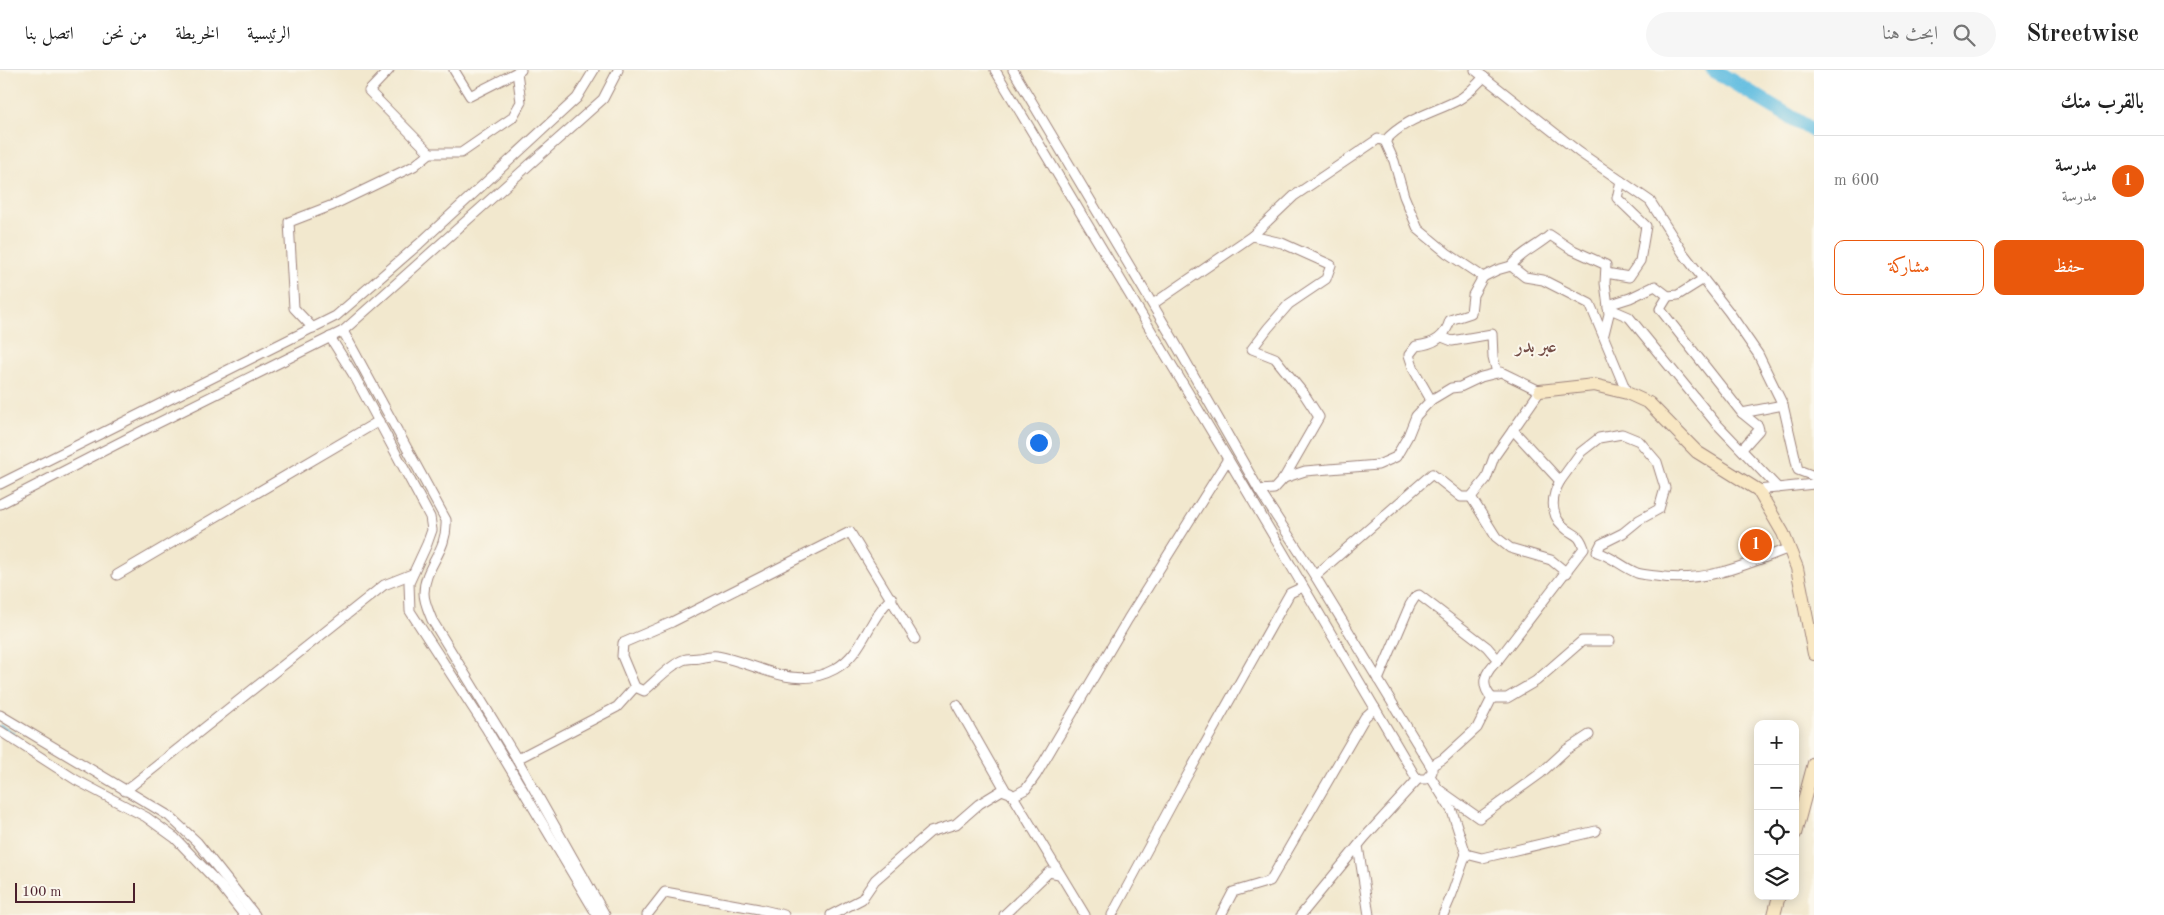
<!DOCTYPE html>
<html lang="ar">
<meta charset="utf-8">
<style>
:root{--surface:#fff;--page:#f6f6f6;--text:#222;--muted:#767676;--line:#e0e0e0;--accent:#ea580c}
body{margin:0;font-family:"Old Standard TT",Amiri,serif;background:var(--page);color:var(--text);direction:rtl}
.controls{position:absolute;right:15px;bottom:15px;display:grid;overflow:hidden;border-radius:10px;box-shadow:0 2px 12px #0003}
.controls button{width:45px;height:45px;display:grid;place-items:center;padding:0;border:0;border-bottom:1px solid var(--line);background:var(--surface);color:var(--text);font:25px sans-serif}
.scale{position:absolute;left:15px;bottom:12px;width:120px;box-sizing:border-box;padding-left:5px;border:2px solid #4a1f2b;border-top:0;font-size:14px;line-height:18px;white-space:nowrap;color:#4a1f2b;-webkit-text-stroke:4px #fbf7ec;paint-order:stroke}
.you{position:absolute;left:1038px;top:372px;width:18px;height:18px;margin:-12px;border:4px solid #fff;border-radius:50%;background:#1a73e8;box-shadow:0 0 0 8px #1a73e833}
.badge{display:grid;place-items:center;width:32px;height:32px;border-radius:50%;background:var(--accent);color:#fff;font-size:16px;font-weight:700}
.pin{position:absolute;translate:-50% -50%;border:2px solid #fff;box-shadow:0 1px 5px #0006}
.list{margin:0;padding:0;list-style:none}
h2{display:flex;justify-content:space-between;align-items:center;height:65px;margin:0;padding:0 20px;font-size:21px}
h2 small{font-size:16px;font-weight:400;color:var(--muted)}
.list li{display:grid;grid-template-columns:32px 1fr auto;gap:15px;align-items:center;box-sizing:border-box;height:90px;padding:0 20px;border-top:1px solid var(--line)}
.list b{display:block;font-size:19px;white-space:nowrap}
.list p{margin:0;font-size:16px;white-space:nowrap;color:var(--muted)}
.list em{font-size:16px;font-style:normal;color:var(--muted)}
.actions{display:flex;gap:10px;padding:15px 20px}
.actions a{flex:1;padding:11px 0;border:1px solid var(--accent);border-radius:10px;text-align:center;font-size:18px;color:var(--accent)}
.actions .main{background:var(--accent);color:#fff}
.icon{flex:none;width:28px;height:28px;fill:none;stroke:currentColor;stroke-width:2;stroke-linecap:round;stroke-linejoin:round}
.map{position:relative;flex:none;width:1814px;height:845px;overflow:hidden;direction:ltr}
header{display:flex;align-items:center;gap:30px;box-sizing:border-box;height:70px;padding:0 25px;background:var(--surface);border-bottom:1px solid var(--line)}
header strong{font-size:24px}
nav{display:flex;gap:28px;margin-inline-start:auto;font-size:18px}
.search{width:350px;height:45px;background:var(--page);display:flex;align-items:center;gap:12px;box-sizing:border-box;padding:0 18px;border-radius:28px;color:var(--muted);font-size:19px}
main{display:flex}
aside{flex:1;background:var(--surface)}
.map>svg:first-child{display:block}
</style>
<header>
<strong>Streetwise</strong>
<div class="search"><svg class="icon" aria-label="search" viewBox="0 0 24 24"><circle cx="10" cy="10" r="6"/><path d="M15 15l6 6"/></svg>ابحث هنا</div>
<nav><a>الرئيسية</a><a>الخريطة</a><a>من نحن</a><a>اتصل بنا</a></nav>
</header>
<main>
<aside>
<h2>بالقرب منك<small></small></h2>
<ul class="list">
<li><span class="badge">1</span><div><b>مدرسة</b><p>مدرسة</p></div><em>600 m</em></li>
</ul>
<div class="actions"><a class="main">حفظ</a><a>مشاركة</a></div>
</aside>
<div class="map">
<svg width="1814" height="845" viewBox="0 0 1814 845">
<rect width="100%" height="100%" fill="#fbf7ec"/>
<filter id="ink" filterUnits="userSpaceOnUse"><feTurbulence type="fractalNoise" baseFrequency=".02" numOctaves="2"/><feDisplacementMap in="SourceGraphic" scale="10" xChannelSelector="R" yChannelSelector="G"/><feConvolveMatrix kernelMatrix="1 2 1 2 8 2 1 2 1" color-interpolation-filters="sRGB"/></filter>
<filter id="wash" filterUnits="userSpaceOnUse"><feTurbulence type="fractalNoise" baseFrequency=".0096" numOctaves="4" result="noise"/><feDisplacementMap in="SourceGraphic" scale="20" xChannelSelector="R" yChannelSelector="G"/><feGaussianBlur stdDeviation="1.12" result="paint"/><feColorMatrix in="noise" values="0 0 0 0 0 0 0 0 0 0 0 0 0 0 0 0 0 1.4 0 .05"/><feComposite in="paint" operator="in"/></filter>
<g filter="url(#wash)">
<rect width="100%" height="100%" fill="#f2e8ce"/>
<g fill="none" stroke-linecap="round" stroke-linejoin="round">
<polyline stroke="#62bde0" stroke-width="2.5" points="0,656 13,663"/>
<polyline stroke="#62bde0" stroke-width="15" points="1713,0 1814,61"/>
</g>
</g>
<g filter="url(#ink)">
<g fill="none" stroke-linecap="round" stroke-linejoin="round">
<g stroke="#9e847c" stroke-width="11">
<g id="street">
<polyline points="389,0 369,21 430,83 461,83 512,48 521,32 517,2"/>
<polyline points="454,0 470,26 521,0"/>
<polyline points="995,0 1228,389 1415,706 1418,709 1426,709 1432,702 1432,698 1315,506 1259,420 1173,269 1013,0"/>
<polyline points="1475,0 1579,82 1650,131 1683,183 1729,242 1758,284 1783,335 1798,400 1814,406"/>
<polyline points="1252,166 1294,126 1378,69 1385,71"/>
<path d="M1511,196C1520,183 1538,176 1550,165L1571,179L1606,195L1605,213L1609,244L1604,264"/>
<polyline points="1606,203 1629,207 1640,191 1646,156 1617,128 1621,111"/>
<polyline points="1483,207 1497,200 1511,196 1525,207 1543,210 1590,234 1627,323"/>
<polyline points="1668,226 1678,225 1702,210"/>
<polyline points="1153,234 1252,166 1282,173 1331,195 1326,209 1289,234 1268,258 1252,279 1275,288 1304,324 1319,347 1284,408 1274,419 1259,420"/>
<polyline points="1608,235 1630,228 1655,216 1668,226 1660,239 1742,343 1758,356 1759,360 1742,379"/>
<polyline points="1608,238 1629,247 1715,352 1778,418"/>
<polyline points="313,258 294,238 289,152 333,135 414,96 430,83"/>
<path d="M343,261L446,450C448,482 424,496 424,523C424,532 429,542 432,550L517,689L605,845"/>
<polyline points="330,267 355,307 430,447 432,460 427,474 409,513 410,541 486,658 597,845"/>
<polyline points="1442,267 1452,271 1492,264 1493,287 1497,303"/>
<path d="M1431,330L1414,300L1409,285L1416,276C1434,274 1445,268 1450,250L1471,243L1473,225L1483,207L1447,183L1418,159L1404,126L1394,91L1385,71C1404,49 1433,43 1458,30C1468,25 1476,15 1484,7"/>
<polyline points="1742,343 1783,335"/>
<path d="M1284,408L1305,401L1378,395L1396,387L1408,366L1416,346L1431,330L1451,318L1460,317L1481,307L1501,302L1540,321L1513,360L1560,411L1581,382L1599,368L1622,364L1639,371L1657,392L1665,418L1659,439L1639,450L1623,463L1601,474L1597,482C1613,487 1622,497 1637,503C1643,505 1650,505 1656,506C1703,514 1746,495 1789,478"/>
<polyline points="0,414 336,246 419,174 577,28 594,0"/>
<polyline points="1758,420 1814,414"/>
<polyline points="1471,427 1496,467 1510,478 1551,490 1567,503"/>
<polyline points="0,434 142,361 343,261 603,29 618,0"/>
<polyline points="117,505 379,351"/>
<polyline points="1315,506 1432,404 1461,427 1471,427 1486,409 1494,387 1513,360"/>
<polyline points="1378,610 1410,535 1415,527 1419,525 1487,577 1498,590"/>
<path d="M635,617L644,621C656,611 669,596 683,590C688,588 694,589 699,588C704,587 712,585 717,586C758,593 793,622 835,599C864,583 868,548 892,528"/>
<polyline points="1492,628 1507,628 1536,611 1582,571 1610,571"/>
<polyline points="957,635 1006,721"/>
<polyline points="0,645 169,746 197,772 255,845"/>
<polyline points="0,661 76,710 146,747 175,768 221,816 244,845"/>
<polyline points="517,689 617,637 635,617 622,586 623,573 672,552 850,462 915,569"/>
<path d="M1431,696L1443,689L1477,658L1492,628C1479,614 1485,602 1498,590L1584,478C1578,461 1574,467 1563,456C1549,443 1552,425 1560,411"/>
<polyline points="1430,706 1452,741 1466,784 1452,824 1443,845"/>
<polyline points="1438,719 1479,748 1541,703 1566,680 1589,665"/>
<polyline points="125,721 384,515 412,504"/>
<polyline points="1013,726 1026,719 1036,705 1128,549 1228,389"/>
<polyline points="1358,776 1369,845"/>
<polyline points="1466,784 1482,788 1596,761"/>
<polyline points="647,845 665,822 759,839 784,845"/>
<polyline points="831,845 862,829 875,810 930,762 956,754 979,734 1002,720 1010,723 1013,726 1085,845"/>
<polyline points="1004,845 1049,802 1059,804"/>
<polyline points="1112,845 1187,706 1290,523 1303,517"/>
<polyline points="1221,845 1233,822 1270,811 1365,647 1375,638"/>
<polyline points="1301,845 1365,767 1418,709"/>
</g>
</g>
<g stroke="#9e847c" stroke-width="14">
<g id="secondary">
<polyline points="1540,321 1594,315 1627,323 1649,333 1697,382 1758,420 1783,463 1797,498 1814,584"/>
<polyline points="1795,764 1814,693"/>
<polyline points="1774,845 1779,826"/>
</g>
</g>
<use href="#street" stroke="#fff" stroke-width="9"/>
<use href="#secondary" stroke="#f8e7c3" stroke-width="12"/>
</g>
</g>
<g text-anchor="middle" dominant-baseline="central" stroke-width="4" stroke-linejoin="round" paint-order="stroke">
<g font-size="18" font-weight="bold" fill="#764f48" stroke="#fbf7ec">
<text x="1536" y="277">عبر بدر</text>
</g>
</g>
</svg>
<div class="controls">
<button>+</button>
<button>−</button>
<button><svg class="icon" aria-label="locate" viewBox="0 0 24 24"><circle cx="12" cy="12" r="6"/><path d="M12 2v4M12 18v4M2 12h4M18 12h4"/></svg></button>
<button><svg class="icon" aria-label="layers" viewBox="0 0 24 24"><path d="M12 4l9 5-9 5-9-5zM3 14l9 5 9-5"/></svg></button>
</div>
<div class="scale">100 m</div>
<div class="you"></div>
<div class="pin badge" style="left:1756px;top:475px">1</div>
</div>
</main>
